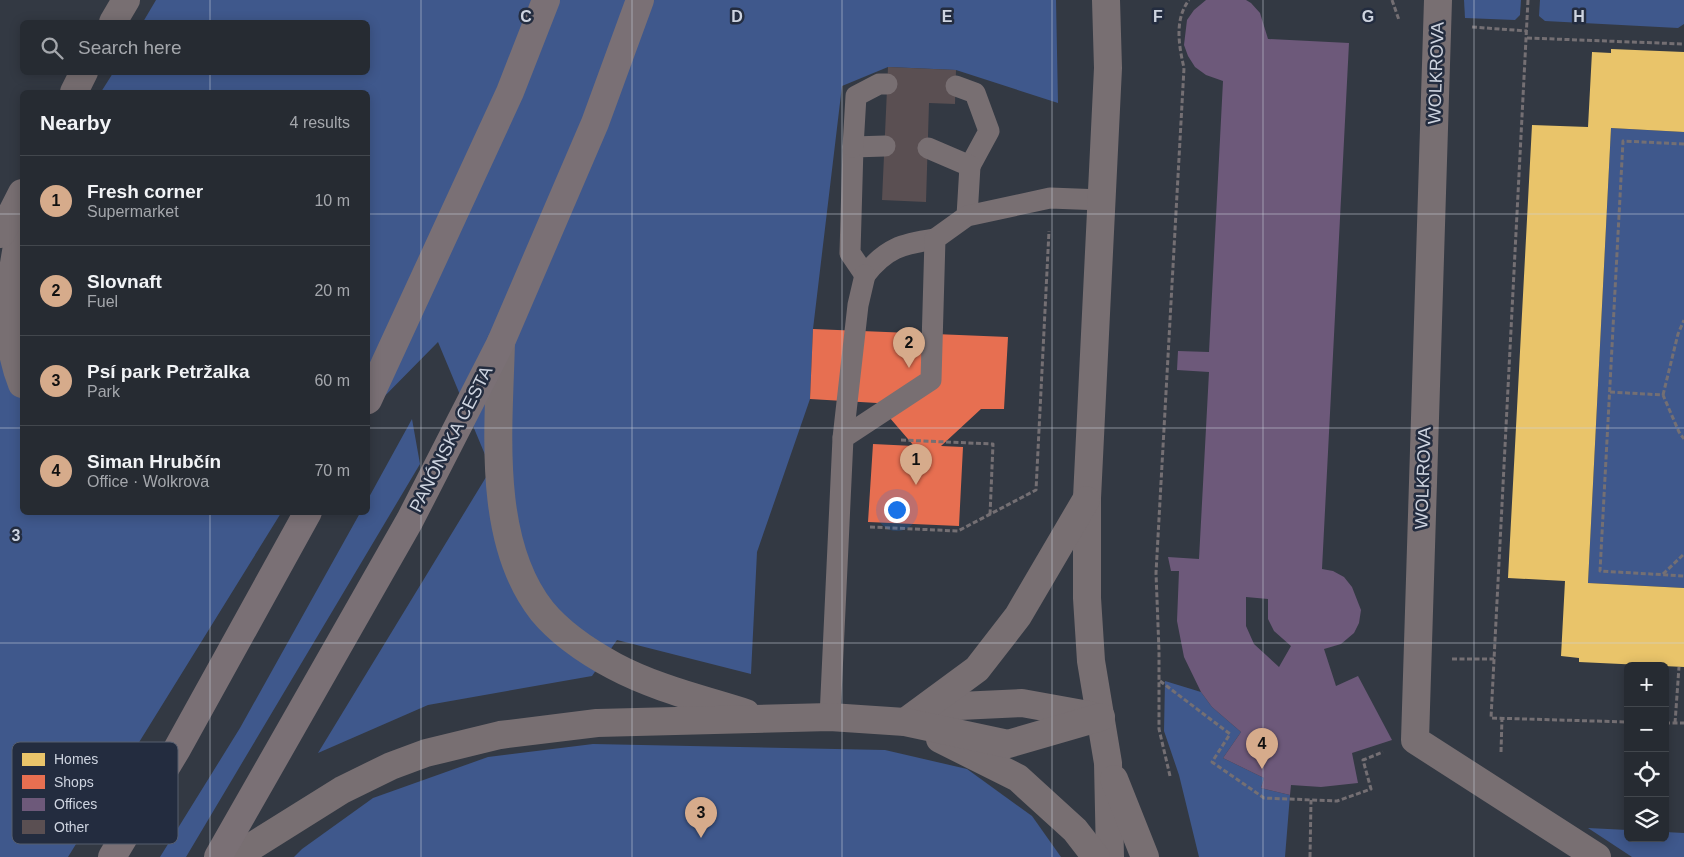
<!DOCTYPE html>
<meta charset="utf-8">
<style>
:root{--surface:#262b32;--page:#32373e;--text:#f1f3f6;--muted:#a4a7ac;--line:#42474d;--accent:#d6ab8b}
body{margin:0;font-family:Helvetica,sans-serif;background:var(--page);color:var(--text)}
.controls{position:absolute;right:15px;bottom:15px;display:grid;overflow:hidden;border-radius:8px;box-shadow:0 2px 12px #0003}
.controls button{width:45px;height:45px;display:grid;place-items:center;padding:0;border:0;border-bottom:1px solid var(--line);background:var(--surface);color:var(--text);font:25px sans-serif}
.you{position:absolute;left:896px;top:509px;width:18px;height:18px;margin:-12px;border:4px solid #fff;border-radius:50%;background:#1a73e8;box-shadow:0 0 0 8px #1a73e833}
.badge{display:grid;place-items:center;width:32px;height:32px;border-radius:50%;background:var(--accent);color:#111;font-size:16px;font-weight:700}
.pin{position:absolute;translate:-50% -41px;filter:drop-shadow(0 1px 2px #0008)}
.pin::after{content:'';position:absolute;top:26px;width:18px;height:15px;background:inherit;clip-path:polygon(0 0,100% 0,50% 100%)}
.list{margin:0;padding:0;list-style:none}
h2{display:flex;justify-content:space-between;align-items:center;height:65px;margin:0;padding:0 20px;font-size:21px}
h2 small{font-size:16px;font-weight:400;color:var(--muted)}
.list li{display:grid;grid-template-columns:32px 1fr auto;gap:15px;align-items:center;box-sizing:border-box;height:90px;padding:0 20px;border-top:1px solid var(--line)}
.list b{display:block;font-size:19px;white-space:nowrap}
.list p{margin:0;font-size:16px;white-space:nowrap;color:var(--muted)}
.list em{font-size:16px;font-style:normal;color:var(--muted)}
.icon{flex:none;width:28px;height:28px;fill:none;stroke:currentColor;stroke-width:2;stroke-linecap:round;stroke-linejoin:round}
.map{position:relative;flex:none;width:1684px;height:857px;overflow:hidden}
.search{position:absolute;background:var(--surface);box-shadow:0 2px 12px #0003;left:20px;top:20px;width:350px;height:55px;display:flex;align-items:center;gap:12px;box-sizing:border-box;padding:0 18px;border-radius:8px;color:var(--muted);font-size:19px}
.panel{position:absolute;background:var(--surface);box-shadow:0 2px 12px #0003;left:20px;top:90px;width:350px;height:425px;border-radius:8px}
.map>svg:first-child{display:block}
</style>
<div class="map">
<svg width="1684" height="857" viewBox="0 0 1684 857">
<rect width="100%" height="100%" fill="#333943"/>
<g fill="#3f588c">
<polygon points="156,0 1056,0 1058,103 956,70 888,67 842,86 813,329 810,399 757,552 751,674 617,640 592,676 428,705 318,753 491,469 438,342 368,413 368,92 101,92 113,73 368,72 368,22 143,22"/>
<polygon points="1464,0 1521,0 1520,15 1515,20 1465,18"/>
<polygon points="1540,0 1684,0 1684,24 1678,28 1545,21 1539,16"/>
<polygon points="1611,128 1684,132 1684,588 1588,583"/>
<polygon points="22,248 22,512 281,513 68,857 0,857 0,292"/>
<polygon points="412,419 420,464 186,857 160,857 240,728 360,513 368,512 368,499"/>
<polygon points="1165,681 1201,692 1212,707 1241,732 1223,758 1264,778 1261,788 1290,795 1285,857 1199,857 1179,775 1164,731"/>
<polygon points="593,744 885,750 967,769 1032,816 1061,857 294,857 302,849 373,798 488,757"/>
<polygon points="1588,828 1628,830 1628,838 1665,838 1665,832 1684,833 1684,857 1632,857"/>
</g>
<polygon fill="#e9c46a" points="1611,49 1684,52 1684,132 1611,128 1588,583 1684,588 1684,667 1579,662 1579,658 1561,656 1565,581 1508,578 1532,125 1588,127 1592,52 1611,53"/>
<polygon fill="#e76f51" points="813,329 1008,337 1004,409 981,409 941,446 963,447 959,526 868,522 873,444 914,446 877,403 810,399"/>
<path fill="#6d597a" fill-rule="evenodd" d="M1206,0H1246L1251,3L1260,13L1268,39L1349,43L1322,569L1333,571L1344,577L1352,587L1361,610L1359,623L1354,633L1341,644L1324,649L1336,686L1358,676L1392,740L1352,753L1358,783L1321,787L1291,785L1290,795L1261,788L1264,778L1223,758L1241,732L1212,707L1201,692L1184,657L1177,621L1179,571H1171L1168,557L1199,559L1209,372L1177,370L1178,351L1209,352L1223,81L1206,75L1195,67L1188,56L1184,45L1187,20L1194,10ZM1246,597L1268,599V619L1274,631L1291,646L1279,667L1254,644L1246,626Z"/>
<polygon fill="#5a4f52" points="888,67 956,70 955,104 929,103 926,202 882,200"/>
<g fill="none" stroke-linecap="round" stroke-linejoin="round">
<g stroke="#746f73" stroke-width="3" stroke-dasharray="5 2.5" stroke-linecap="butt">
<polyline points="1392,0 1399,20"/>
<polyline points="1528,0 1491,718 1628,722"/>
<polyline points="1472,27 1527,31"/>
<polyline points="1527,38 1684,44"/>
<polyline points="1684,144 1623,141 1600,571 1684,576"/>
<polyline points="1610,392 1663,395 1679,432 1684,439"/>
<polyline points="1663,395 1678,334 1684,320"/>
<polyline points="901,440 993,444 990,515"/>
<polyline points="870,527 958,531 1036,490 1049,231"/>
<polyline points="1663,574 1684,554"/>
<polyline points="1452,659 1494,659"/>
<polyline points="1160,681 1230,734 1212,762 1264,798 1337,801 1371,789 1363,760 1383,752"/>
<polyline points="1665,723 1684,723"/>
<polyline points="1675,723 1679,667"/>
<polyline points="1501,752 1502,718"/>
<path d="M1170,776L1159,729V651L1156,573L1184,68C1179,46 1174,20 1189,0"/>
<polyline points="1310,857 1311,800"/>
</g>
<g stroke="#786f72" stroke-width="21">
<polyline points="956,86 975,93 989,131 970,166"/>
<path d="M885,146L853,147L850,253L865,275C886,248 902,244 935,239"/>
<polyline points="853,147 856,96 879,84 887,84"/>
<polyline points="928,148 970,166 967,216"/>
<polyline points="843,438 858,305 865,275"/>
<polyline points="830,717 843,438 931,380 935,239 967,216 1050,198 1102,200"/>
</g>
<polyline stroke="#786f72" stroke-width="28" points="1438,0 1415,740 1597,857"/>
<g stroke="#786f72" stroke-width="28">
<polyline points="1106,0 1108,68 1087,498 1087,598 1091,661 1108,763 1110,857"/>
<polyline points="113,22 126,0"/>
<polyline points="74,92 84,72"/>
<path d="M22,220C11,277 0,329 22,384"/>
<polyline points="1,234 22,193"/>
<path d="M501,342C499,426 486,540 542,611C561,634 588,652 614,666C655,688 702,699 746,713"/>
<polyline points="922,717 959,706 1022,703 1094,716"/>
<polyline points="905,722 977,669 1018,616 1086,500"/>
<polyline points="940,739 1018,778 1075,830 1096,857"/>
<polyline points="1114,779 1145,857"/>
<polyline points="235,857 342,790 391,766 426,753 500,735 597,723 830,717 905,722 1008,744 1101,717"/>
</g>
<g stroke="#7a7075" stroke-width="28">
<polyline points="368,400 510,92 546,0"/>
<polyline points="112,857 177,749 308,512"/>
<polyline points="218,857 410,520 501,342 595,123 640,0"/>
</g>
</g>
<path fill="none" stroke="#ced4e0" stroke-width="1" stroke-opacity="0.55" d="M210,0V22M421,0V857M632,0V857M842,0V857M1052,0V857M1263,0V857M1474,0V857M210,72V92M0,214H22M368,214H1684M0,428H22M368,428H1684M210,512V857M0,643H1684"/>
<g text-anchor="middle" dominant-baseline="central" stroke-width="5" stroke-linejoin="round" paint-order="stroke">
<g font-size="18" fill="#ced4e0" stroke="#232c3f">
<text transform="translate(1436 73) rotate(-88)">WOLKROVA</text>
<text transform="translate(451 439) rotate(-63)">PANÓNSKA CESTA</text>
<text transform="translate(1423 478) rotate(-88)">WOLKROVA</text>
</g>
</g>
<rect x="12" y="742" width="166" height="102" rx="8" fill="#232c3f" stroke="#565e6f" stroke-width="1"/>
<rect x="22" y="753" width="23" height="13" fill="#e9c46a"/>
<rect x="22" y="775" width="23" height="14" fill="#e76f51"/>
<rect x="22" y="798" width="23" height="13" fill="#6d597a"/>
<rect x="22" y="820" width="23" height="14" fill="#5a4f52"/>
<g font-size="14" fill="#ced4e0">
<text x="54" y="764">Homes</text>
<text x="54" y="787">Shops</text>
<text x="54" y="809">Offices</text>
<text x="54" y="832">Other</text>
</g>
<g font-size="16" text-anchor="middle" font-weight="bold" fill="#ced4e0" stroke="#232c3f" stroke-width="5" stroke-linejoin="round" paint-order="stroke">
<text x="526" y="22">C</text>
<text x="737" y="22">D</text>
<text x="947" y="22">E</text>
<text x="1158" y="22">F</text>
<text x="1368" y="22">G</text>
<text x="1579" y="22">H</text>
<text x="16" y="541">3</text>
</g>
</svg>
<div class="controls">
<button>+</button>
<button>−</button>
<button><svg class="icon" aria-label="locate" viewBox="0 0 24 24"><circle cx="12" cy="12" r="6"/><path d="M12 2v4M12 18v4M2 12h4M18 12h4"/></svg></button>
<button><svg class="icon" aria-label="layers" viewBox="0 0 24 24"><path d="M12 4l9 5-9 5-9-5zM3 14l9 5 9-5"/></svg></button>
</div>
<div class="you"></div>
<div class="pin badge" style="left:916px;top:485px">1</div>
<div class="pin badge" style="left:909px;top:368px">2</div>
<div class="pin badge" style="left:701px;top:838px">3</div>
<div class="pin badge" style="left:1262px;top:769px">4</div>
<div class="search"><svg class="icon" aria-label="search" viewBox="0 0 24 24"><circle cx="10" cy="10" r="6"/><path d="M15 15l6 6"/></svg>Search here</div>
<section class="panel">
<h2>Nearby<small>4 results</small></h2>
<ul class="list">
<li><span class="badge">1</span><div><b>Fresh corner</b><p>Supermarket</p></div><em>10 m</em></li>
<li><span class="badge">2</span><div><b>Slovnaft</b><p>Fuel</p></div><em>20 m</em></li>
<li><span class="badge">3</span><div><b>Psí park Petržalka</b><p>Park</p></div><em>60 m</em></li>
<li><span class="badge">4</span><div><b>Siman Hrubčín</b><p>Office · Wolkrova</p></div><em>70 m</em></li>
</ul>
</section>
</div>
